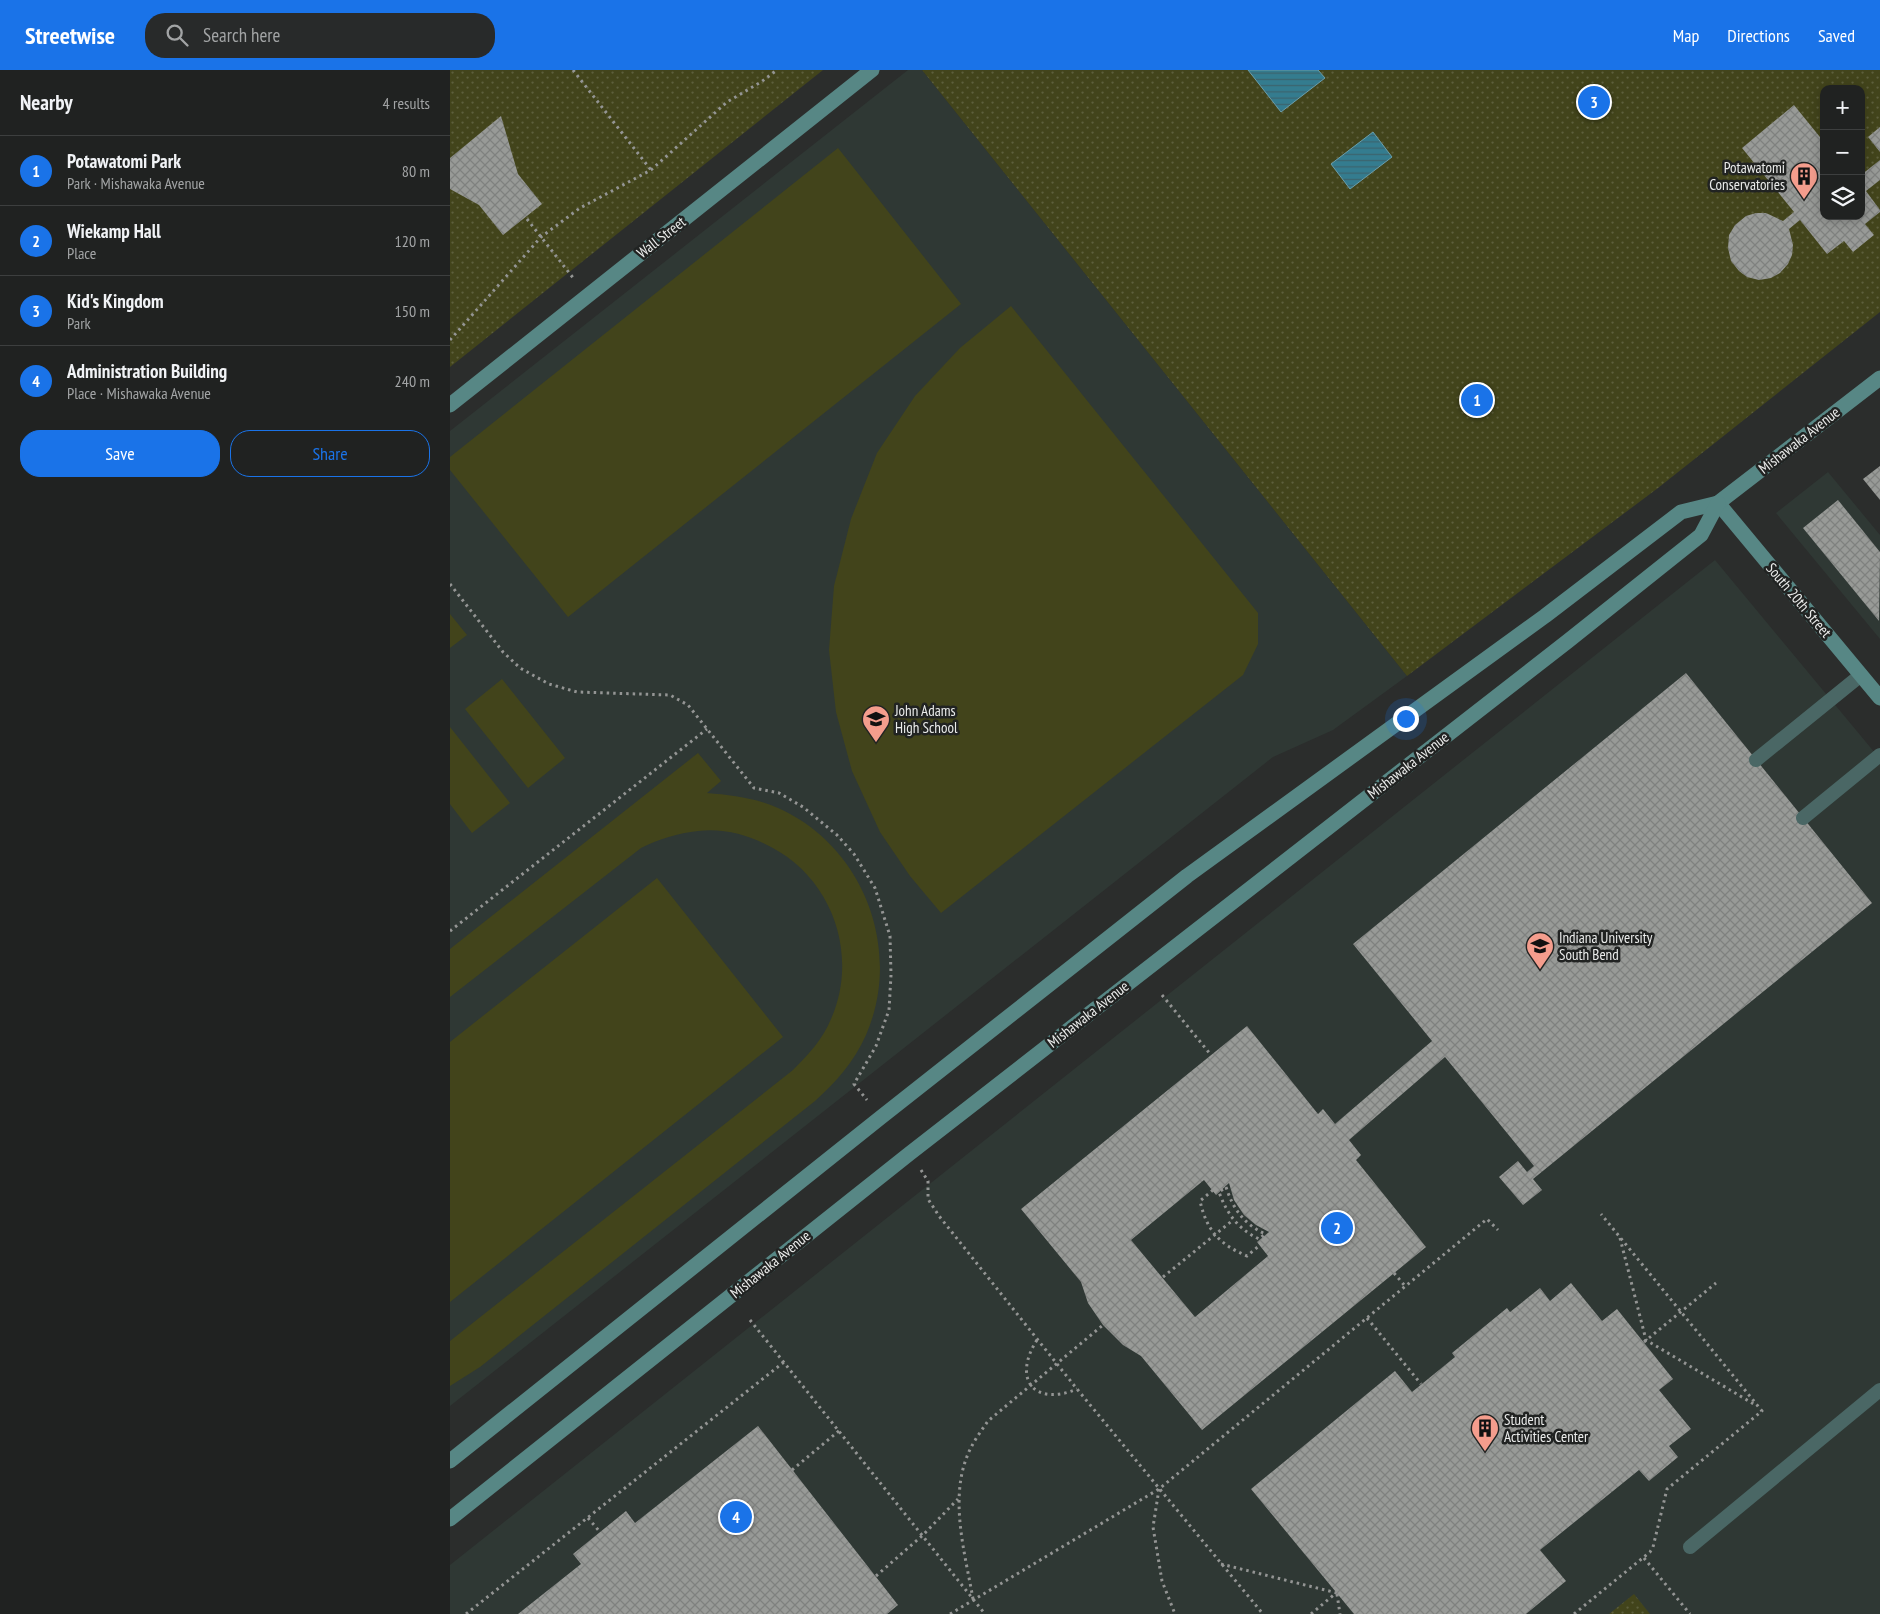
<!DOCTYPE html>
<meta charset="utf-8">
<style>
:root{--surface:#202221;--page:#282a2a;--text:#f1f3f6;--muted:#a2a4a5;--line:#3d3f3f;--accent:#1a73e8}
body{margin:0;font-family:"PT Sans Narrow",sans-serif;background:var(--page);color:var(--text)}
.controls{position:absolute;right:15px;top:15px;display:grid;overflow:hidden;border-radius:10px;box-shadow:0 2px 12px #0003}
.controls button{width:45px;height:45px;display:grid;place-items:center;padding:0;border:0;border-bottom:1px solid var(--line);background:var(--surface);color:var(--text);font:25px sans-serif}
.you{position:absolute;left:955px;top:648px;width:18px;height:18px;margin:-12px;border:4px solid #fff;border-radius:50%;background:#1a73e8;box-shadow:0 0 0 8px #1a73e833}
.badge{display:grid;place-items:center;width:32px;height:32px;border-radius:50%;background:var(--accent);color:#fff;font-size:16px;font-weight:700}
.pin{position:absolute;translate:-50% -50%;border:2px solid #fff;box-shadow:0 1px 5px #0006}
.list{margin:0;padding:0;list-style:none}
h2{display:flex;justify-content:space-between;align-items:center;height:65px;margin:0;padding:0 20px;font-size:21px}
h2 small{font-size:16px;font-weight:400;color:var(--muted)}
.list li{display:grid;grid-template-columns:32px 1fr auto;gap:15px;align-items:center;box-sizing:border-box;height:70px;padding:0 20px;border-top:1px solid var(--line)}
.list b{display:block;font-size:19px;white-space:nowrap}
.list p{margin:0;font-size:16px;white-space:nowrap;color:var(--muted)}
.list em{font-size:16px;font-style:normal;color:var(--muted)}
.actions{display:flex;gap:10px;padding:15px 20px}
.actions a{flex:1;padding:11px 0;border:1px solid var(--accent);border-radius:20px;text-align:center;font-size:18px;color:var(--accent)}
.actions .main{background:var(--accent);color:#fff}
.icon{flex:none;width:28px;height:28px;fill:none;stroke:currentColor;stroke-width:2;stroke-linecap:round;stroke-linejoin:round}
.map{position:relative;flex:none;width:1430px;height:1544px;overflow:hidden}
header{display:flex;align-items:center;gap:30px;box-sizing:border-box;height:70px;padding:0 25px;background:var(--accent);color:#fff}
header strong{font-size:24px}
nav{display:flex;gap:28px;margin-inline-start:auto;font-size:18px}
.search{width:350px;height:45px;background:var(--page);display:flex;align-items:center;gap:12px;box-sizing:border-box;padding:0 18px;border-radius:20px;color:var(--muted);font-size:19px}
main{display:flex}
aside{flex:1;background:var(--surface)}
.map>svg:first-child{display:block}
</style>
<header>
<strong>Streetwise</strong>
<div class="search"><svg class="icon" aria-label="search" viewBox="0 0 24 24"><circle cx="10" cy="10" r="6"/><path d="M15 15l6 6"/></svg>Search here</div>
<nav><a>Map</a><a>Directions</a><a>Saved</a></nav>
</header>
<main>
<aside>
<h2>Nearby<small>4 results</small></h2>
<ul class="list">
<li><span class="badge">1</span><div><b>Potawatomi Park</b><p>Park · Mishawaka Avenue</p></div><em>80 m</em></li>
<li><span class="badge">2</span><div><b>Wiekamp Hall</b><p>Place</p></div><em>120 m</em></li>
<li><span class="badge">3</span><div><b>Kid's Kingdom</b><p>Park</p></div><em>150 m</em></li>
<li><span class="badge">4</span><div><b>Administration Building</b><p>Place · Mishawaka Avenue</p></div><em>240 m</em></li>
</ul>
<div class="actions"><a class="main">Save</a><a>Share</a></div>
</aside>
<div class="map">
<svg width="1430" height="1544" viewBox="0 0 1430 1544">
<defs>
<pattern id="park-dots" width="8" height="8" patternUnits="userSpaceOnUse" patternTransform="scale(1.25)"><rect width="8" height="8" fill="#42441b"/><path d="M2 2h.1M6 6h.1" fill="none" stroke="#5d5f3c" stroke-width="1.8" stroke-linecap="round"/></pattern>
<pattern id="water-rules" width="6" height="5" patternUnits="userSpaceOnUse" patternTransform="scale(1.25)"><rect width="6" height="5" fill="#347c8f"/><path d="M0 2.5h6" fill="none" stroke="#3c646e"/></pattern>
<pattern id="building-cross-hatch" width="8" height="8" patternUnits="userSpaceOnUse" patternTransform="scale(1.25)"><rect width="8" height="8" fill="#989a97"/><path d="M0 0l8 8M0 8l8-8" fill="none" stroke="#7f817f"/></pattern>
</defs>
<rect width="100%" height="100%" fill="#2b2d2c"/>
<g fill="#2f3834">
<polygon points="458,0 472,0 957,606 883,660 823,687 0,1336 0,361"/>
<polygon points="1378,402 1430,465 1430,569 1326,443"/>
<polygon points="1265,490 1430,689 1430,1544 0,1544 0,1495"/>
</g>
<g fill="#42441b">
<polygon points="388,78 511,234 118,547 0,400 0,387"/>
<polygon points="561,236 808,543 808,574 793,605 491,843 460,806 430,762 402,701 386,642 379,580 384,516 401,449 427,383 465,326 510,278"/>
<polygon points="0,544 17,565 0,578"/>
<polygon points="52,609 115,688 78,718 15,639"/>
<polygon points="0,657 60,733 22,763 0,734"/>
<path d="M248,683L271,711L257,723C281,725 306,728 328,738C414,776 453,880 416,965C404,992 386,1012 365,1031L30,1297L0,1316V1271L343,1000C358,985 373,969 381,949C409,886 383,809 321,777C299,765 274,758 248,761C228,763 209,769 191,778L0,927V879Z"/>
<polygon points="207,808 333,967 0,1232 0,972"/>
</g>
<g fill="url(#park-dots)" fill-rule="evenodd">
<polygon points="0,0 373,0 0,297"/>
<path d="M472,0H1430V242L1208,418L957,606ZM1374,19H1411V146H1374Z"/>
<polygon points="1184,1524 1200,1544 1159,1544"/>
</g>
<g fill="url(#water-rules)" stroke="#6b9eab">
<polygon points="798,0 868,0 875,8 831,42"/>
<polygon points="923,62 942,87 900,119 881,94"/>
</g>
<g fill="url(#building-cross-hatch)" fill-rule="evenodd">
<polygon points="1344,35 1374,72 1374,146 1411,146 1411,105 1430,90 1430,110 1416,121 1430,140 1430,142 1415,154 1424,165 1403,182 1394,171 1377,184 1350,150 1339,159 1343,175 1342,185 1338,194 1330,203 1321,208 1309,210 1297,207 1289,201 1281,191 1278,178 1279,165 1285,155 1296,146 1306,143 1316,143 1333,151 1344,142 1292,78"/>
<polygon points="51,46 68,104 92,134 53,165 29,135 0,119 0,88"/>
<polygon points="1430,57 1430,82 1418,67"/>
<polygon points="1430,396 1430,430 1413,409"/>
<polygon points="1388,430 1430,482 1429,551 1353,458"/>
<path d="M1236,603L1422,833L1083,1109L1092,1120L1073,1135L1049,1107L1068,1091L1077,1102L1084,1096L995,987L899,1070L911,1085L906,1090L976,1177L752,1360L691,1286L673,1275L653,1255L638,1233L631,1212L571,1139L797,956L868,1044L873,1039L885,1054L982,971L903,874ZM754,1110L766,1125L779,1113L784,1130L794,1145L806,1155L819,1162L807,1172L818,1186L745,1247L681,1170Z"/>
<polygon points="1121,1213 1152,1251 1167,1239 1223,1309 1209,1320 1241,1359 1219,1376 1228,1387 1199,1411 1189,1400 1090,1480 1116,1511 1076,1544 904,1544 801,1419 945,1301 962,1322 1005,1287 1002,1283 1057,1238 1060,1242 1090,1218 1100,1231"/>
<polygon points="308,1356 448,1535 437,1544 68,1544 131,1494 123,1484 176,1441 185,1453"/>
</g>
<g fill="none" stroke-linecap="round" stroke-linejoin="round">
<g stroke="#949594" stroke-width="3" stroke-dasharray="2.5 4" stroke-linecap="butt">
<polyline points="123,0 201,100"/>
<polyline points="77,149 124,209"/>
<polyline points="0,270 91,167 130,138 201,100 277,32 311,12 327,0"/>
<polyline points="0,514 53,582 70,598 99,614 127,622 220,625 238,635 304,718 329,723 353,737 387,765 404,784 425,818 440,866 441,905 439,940 426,976 404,1014 417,1030"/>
<polyline points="0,861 257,659"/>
<polyline points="712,925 761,985"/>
<polyline points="471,1100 478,1111 478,1129 489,1146 627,1319 813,1544"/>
<path d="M776,1117C783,1139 794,1154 815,1164L809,1169C788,1159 777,1144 769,1122Z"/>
<path d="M763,1120L750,1131C757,1161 769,1174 797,1186L810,1175"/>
<polyline points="1170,1168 1196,1270 1307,1336"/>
<polyline points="944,1203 955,1216"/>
<polyline points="713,1207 783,1150"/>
<polyline points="917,1248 971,1314"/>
<polyline points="300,1250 535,1544"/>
<path d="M587,1270C562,1309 584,1337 627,1319"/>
<polyline points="1194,1272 1266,1213"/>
<polyline points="342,1400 390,1360"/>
<polyline points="709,1419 703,1457 712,1511 725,1544"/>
<polyline points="138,1448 150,1462"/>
<polyline points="1194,1488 1240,1544"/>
<polyline points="771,1494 887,1523"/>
<polyline points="426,1506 473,1465 508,1429"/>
<polyline points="887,1524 890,1544"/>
<path d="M523,1529C515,1483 499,1429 518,1384C523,1372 531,1361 538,1351L653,1255"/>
<polyline points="16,1544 334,1292"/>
<polyline points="500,1544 709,1419 1037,1149 1048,1160"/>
<polyline points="861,1544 886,1523"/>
<polyline points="1124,1544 1200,1482 1203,1477 1217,1419 1312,1341 1151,1144"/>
</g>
<g stroke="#4a6765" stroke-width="14">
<polyline points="1306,690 1411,605"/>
<polyline points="1353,748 1430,685"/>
<polyline points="1240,1477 1430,1320"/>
</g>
<g stroke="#578785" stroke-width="15">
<polyline points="0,335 422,0"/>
<polyline points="1268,433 1430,628"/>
<polyline points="0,1391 430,1048 737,806 1095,546 1231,442 1268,433 1430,308"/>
<polyline points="0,1449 459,1084 1118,571 1251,465 1268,433"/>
</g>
</g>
<defs>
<g id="building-pin" transform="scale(1.4375)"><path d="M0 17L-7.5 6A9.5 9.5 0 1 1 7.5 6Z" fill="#f49d8d" stroke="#212322"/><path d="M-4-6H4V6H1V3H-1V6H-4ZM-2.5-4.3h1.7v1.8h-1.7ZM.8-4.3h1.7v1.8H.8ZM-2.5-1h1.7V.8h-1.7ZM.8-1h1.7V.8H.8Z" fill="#111"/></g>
<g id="school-pin" transform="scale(1.4375)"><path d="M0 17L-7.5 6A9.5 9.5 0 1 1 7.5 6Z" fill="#f49d8d" stroke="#212322"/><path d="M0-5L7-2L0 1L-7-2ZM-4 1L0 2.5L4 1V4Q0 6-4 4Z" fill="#111"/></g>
<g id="university-pin" transform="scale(1.4375)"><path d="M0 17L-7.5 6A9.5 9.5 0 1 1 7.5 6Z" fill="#f49d8d" stroke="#212322"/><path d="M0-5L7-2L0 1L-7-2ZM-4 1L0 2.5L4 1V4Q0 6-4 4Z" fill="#111"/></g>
</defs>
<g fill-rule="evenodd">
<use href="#building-pin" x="1354" y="106"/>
<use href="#school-pin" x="426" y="649"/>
<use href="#university-pin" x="1090" y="876"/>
<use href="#building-pin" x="1035" y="1358"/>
</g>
<g text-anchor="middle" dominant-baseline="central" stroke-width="5" stroke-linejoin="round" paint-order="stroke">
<g font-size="15" fill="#ebeceb" stroke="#212322" text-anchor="start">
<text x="1335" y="97" text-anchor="end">Potawatomi<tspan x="1335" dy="17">Conservatories</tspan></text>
<text x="445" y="640">John Adams<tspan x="445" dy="17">High School</tspan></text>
<text x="1109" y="867">Indiana University<tspan x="1109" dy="17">South Bend</tspan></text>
<text x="1054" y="1349">Student<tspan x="1054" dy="17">Activities Center</tspan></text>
</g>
<g font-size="15" fill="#ebeceb" stroke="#212322">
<text transform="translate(211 167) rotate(-38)">Wall Street</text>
<text transform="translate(1349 370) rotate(-38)">Mishawaka Avenue</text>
<text transform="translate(1349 530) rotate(50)">South 20th Street</text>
<text transform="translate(958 695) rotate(-38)">Mishawaka Avenue</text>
<text transform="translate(638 944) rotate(-38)">Mishawaka Avenue</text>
<text transform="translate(320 1194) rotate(-39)">Mishawaka Avenue</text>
</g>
</g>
</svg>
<div class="controls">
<button>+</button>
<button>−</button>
<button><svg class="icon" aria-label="layers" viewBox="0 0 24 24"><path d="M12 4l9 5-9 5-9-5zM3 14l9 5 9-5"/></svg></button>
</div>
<div class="you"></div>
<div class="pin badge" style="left:1027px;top:330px">1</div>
<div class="pin badge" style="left:887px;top:1158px">2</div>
<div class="pin badge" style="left:1144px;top:32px">3</div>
<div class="pin badge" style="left:286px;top:1447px">4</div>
</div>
</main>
